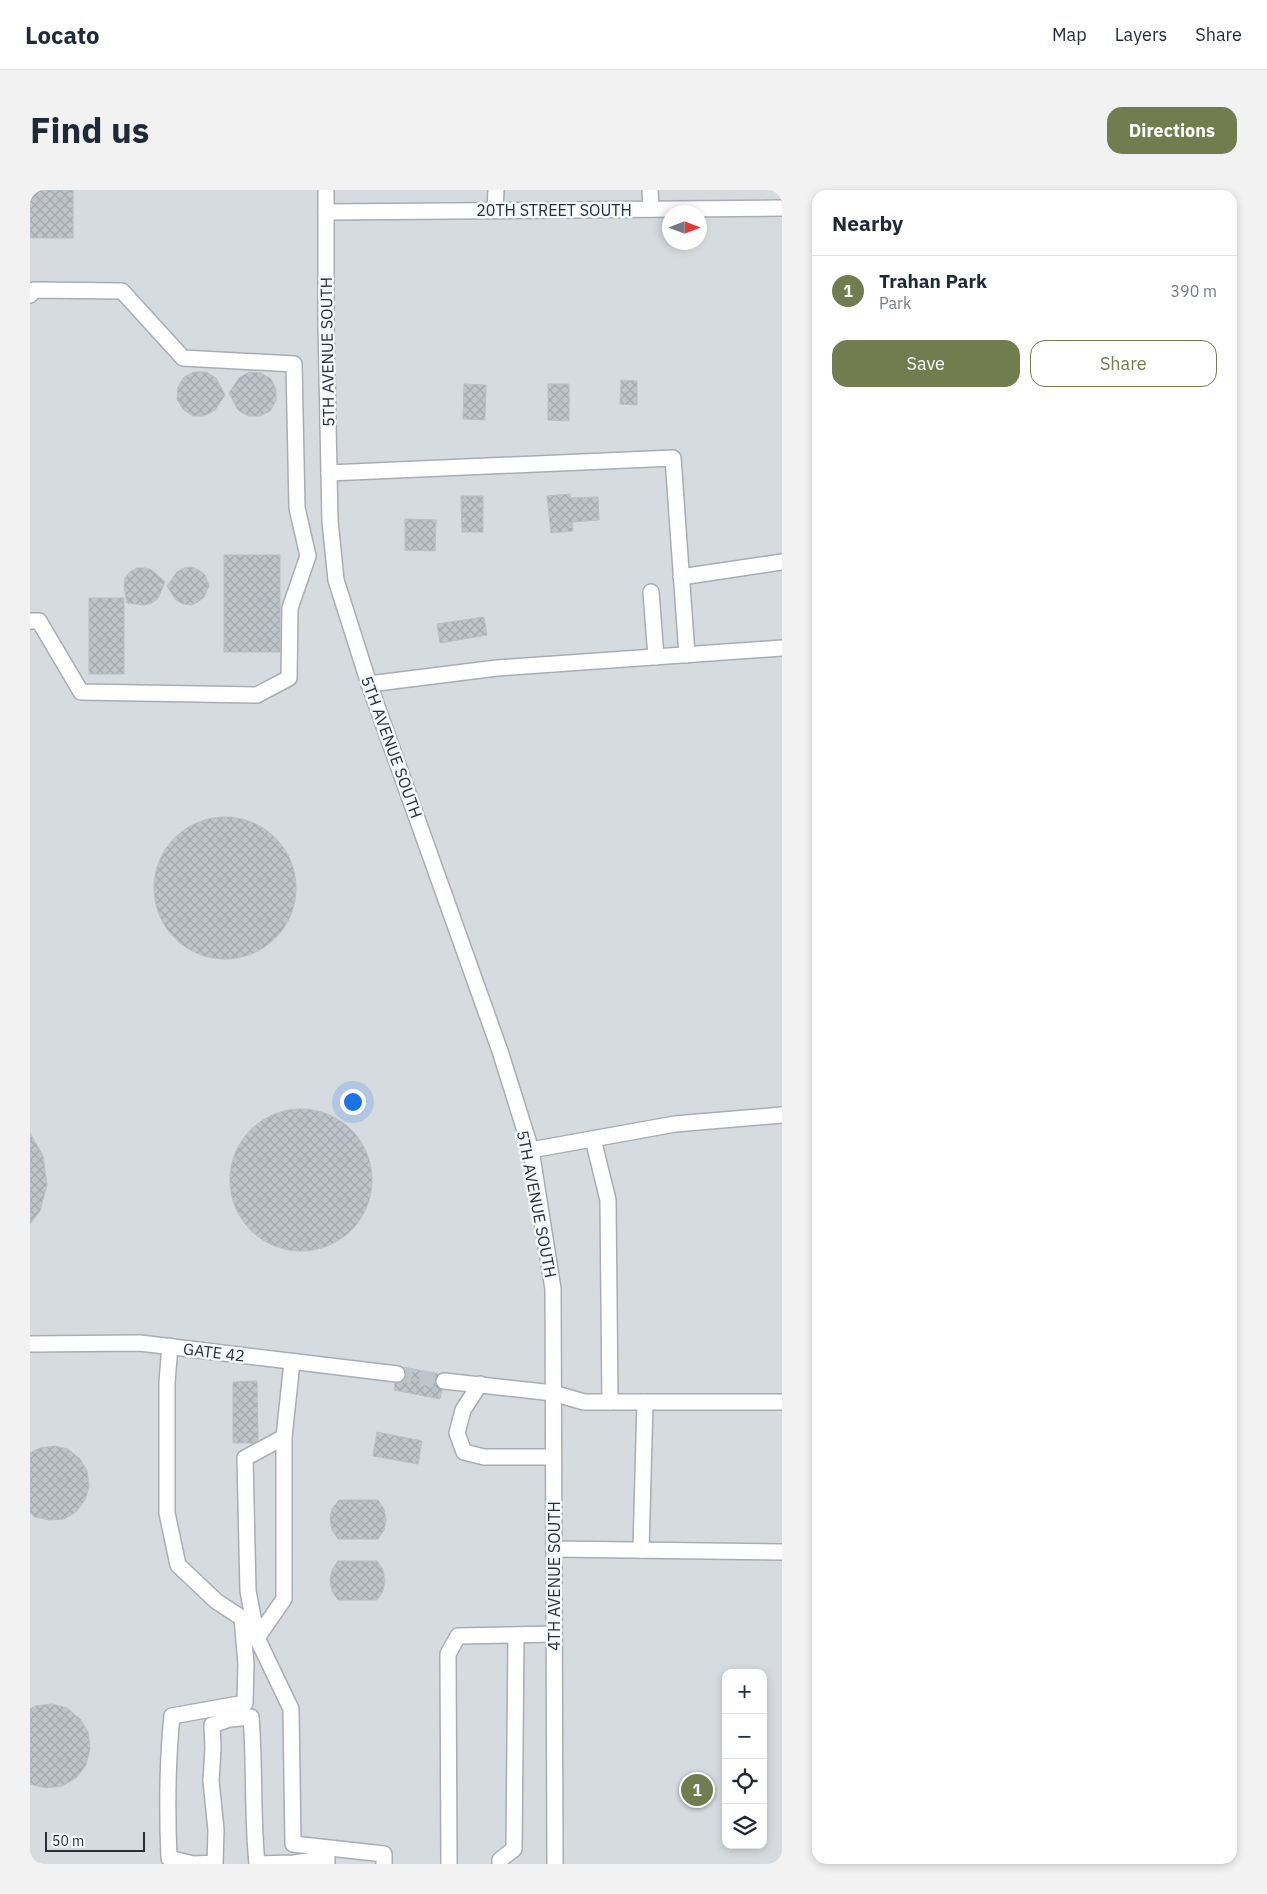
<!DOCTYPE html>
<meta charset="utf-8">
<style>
:root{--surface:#fff;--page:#f2f2f3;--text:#1f2937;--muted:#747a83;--line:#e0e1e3;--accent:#717c4f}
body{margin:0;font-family:"IBM Plex Sans",sans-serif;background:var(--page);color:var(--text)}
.controls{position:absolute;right:15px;bottom:15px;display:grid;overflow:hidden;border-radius:10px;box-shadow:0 2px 8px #0003}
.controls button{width:45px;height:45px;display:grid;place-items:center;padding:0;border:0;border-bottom:1px solid var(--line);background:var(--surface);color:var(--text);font:25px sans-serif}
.compass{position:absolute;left:632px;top:15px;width:45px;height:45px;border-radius:50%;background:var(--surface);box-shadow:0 2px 8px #0003;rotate:90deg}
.scale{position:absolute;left:15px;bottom:12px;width:100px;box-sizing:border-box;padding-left:5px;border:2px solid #262f3c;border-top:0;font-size:14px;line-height:18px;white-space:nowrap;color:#262f3c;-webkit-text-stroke:4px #f5f8f9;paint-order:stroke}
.you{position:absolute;left:322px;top:911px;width:18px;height:18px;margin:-12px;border:4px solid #fff;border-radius:50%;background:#1a73e8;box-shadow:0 0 0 8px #1a73e833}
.badge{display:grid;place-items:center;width:32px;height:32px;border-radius:50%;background:var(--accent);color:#fff;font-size:16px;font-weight:700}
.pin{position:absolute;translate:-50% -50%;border:2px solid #fff;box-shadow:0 1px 5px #0006}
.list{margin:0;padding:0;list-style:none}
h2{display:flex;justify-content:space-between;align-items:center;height:65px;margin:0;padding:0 20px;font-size:21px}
h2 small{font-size:16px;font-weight:400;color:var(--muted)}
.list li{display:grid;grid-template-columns:32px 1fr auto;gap:15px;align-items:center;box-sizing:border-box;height:70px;padding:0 20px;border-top:1px solid var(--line)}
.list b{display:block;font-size:19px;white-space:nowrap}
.list p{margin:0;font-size:16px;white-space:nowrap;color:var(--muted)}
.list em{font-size:16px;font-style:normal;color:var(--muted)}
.actions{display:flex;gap:10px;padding:15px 20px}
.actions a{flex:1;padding:11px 0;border:1px solid var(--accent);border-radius:15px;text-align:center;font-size:18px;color:var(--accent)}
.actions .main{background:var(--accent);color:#fff}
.icon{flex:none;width:28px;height:28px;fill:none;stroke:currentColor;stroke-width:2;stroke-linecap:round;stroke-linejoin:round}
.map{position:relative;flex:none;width:752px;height:1674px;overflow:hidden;border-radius:15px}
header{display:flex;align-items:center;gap:30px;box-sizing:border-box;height:70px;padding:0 25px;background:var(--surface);border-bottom:1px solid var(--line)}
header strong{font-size:24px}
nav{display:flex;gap:28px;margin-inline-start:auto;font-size:18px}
.intro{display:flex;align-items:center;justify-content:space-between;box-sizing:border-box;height:120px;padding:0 30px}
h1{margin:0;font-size:35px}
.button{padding:12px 22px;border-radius:15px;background:var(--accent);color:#fff;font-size:18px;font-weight:700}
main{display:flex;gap:30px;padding:0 30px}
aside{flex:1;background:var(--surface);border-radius:15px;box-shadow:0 2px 8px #0003}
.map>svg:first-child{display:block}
</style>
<header>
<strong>Locato</strong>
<nav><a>Map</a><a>Layers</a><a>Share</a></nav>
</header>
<div class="intro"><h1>Find us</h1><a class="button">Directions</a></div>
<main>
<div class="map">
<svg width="752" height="1674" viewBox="0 0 752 1674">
<defs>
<pattern id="building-cross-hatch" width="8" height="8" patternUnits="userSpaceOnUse" patternTransform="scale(1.25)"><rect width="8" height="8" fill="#bdc4ca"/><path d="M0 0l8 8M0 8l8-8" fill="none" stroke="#a2a9ae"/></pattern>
</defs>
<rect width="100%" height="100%" fill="#e5e9ec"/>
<path fill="#d6dbe0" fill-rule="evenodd" d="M0,0H752V1674H0ZM640,22H670V52H640ZM696,1483H733V1655H696Z"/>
<g fill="url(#building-cross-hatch)" stroke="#b8bfc5">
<rect x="0" y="0" width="43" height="48"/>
<polygon points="164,182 176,182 186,188 195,205 185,220 174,226 163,226 153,219 147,209 148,197 154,187"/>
<polygon points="219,182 231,183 241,189 246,199 246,211 240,221 230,226 218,226 208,220 199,203 209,188"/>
<polygon points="591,190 607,191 607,215 590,214"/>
<polygon points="434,194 456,195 455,230 433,229"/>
<polygon points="518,194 539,194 539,231 518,230"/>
<polygon points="540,304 540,308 568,307 569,330 542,332 543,341 521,343 517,306"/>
<polygon points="431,306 453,306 453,342 432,342"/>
<polygon points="375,329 406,330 405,361 375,360"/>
<rect x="194" y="365" width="56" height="97"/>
<polygon points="161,377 169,380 175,385 179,396 174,407 168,412 161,415 153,414 146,410 137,396 147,382 154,378"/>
<polygon points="107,378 115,378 122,380 135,392 128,408 122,413 114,415 97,413 94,396 95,388 100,382"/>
<rect x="59" y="408" width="35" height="76"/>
<polygon points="454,427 457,445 410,453 407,434"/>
<circle cx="195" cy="698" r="71"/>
<circle cx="271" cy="990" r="71"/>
<polygon points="0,943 13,966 17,995 10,1021 0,1034"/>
<polygon points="373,1177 408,1184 405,1190 406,1195 412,1200 410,1209 364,1200 365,1193 371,1192 375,1189 376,1185"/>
<polygon points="227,1191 228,1250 223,1253 203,1253 203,1192"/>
<polygon points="347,1242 392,1251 388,1274 343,1266"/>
<polygon points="25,1256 38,1259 50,1269 57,1281 59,1296 55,1310 46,1322 34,1329 19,1330 5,1327 0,1323 0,1263 10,1258"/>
<polygon points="309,1310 348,1310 354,1319 356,1330 354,1340 348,1349 308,1349 302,1340 300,1329 302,1319"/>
<polygon points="308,1371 347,1371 353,1380 355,1391 353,1401 347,1410 308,1410 302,1401 300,1390 302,1380"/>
<polygon points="22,1514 37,1518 50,1529 58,1542 60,1559 56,1575 46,1588 32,1596 16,1598 0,1594 0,1519 5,1516"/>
</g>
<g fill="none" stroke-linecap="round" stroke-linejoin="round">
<polyline stroke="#bfc4c9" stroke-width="15" stroke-dasharray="15 8" stroke-linecap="butt" points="367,1184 414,1191"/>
<g stroke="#a8adb4" stroke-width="18">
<g id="minor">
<polyline points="296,0 296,134 300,331 306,390 339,494 470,861 501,960 523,1099 525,1674"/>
<polyline points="620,0 621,19"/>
<polyline points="465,20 466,0"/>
<polyline points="296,22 752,18"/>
<polyline points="0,105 4,100 92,101 153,168 264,174 267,318 278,366 260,418 259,488 227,505 51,502 9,431 0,431"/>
<polyline points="299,283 643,268 657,465"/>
<polyline points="651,387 752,372"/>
<polyline points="621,402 626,467"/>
<polyline points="339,494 467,478 752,458"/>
<polyline points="563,949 578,1010 580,1212"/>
<polyline points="501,960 645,934 752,925"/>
<polyline points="0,1154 110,1153 367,1184"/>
<path d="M140,1156L137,1192V1323L148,1375L186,1411L212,1428L216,1474L215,1513L142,1526C137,1574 137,1621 139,1668L163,1674L185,1673L186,1640L181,1591L183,1558L182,1535L200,1529L221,1527C225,1576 222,1625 227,1674L264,1673L297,1668V1674"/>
<polyline points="262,1172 254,1247 215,1268 218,1401 227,1448 261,1519 263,1654 354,1664 354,1674"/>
<polyline points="414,1191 523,1203 554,1212 752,1212"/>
<polyline points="450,1194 433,1220 427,1243 434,1262 454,1267 523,1267"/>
<polyline points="524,1359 752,1362"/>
<polyline points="611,1360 615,1212"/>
<polyline points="227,1448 254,1409 254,1247"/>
<polyline points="419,1674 418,1464 428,1446 524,1444"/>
<polyline points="470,1674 470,1670 484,1659 486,1446"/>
</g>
</g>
<use href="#minor" stroke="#fff" stroke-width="15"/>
</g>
<g text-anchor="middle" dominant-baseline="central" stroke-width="5" stroke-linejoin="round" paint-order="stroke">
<g font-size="16" fill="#262f3c" stroke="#f5f8f9">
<text x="524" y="20">20TH STREET SOUTH</text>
<text transform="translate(297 162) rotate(-91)">5TH AVENUE SOUTH</text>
<text transform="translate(362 557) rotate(70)">5TH AVENUE SOUTH</text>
<text transform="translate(507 1014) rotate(79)">5TH AVENUE SOUTH</text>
<text transform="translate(184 1162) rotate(7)">GATE 42</text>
<text transform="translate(524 1386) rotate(-90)">4TH AVENUE SOUTH</text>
</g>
</g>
</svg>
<div class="controls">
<button>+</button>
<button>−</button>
<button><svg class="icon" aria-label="locate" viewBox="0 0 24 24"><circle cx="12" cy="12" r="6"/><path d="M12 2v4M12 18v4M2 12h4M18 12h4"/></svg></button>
<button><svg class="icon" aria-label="layers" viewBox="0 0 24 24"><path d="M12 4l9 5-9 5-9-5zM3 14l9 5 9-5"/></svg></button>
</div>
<svg class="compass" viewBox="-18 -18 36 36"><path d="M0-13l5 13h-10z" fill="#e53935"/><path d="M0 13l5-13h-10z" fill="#747a83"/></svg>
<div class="scale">50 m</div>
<div class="you"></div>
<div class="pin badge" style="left:667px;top:1600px">1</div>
</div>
<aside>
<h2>Nearby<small></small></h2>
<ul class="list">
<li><span class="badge">1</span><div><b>Trahan Park</b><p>Park</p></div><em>390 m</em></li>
</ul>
<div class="actions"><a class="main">Save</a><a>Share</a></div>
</aside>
</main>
